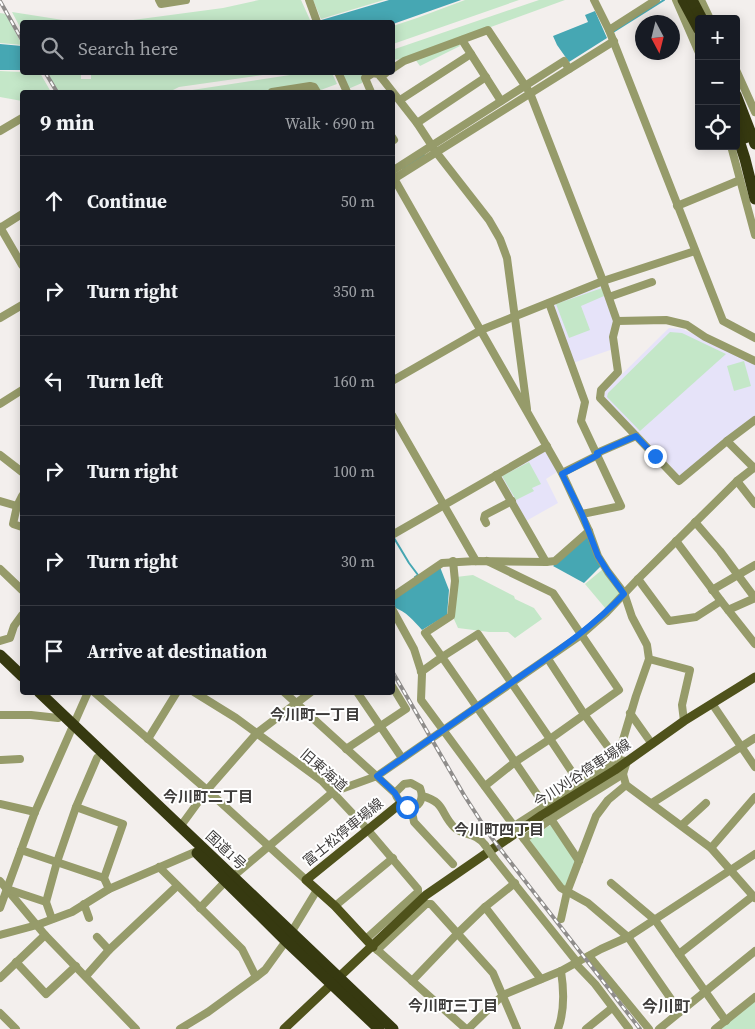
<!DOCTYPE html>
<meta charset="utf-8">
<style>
:root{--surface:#171b24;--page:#242831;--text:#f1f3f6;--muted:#9ea1a6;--line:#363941}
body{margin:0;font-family:"Source Serif 4","Noto Sans JP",serif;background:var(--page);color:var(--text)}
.controls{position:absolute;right:15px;top:15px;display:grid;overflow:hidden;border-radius:5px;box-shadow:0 2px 12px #0003}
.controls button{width:45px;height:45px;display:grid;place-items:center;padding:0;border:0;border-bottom:1px solid var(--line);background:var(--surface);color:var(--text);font:25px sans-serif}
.compass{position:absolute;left:635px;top:15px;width:45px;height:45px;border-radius:50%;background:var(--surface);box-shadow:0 2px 12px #0003;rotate:173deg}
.stop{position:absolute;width:15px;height:15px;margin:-11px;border:4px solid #1a73e8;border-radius:50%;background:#fff}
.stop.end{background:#1a73e8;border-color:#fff;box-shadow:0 1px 5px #0008}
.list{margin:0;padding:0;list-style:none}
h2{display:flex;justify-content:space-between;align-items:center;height:65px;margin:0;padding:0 20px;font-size:21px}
h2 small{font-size:16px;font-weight:400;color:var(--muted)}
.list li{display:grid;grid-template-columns:32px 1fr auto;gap:15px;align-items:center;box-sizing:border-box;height:90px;padding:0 20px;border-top:1px solid var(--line)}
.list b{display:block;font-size:19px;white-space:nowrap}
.list em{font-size:16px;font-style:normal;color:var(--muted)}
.icon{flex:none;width:28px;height:28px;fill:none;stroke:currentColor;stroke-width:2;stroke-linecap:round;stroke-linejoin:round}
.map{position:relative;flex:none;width:755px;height:1029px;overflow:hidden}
.search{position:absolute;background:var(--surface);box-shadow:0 2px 12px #0003;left:20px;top:20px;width:375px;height:55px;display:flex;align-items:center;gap:12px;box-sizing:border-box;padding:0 18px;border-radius:5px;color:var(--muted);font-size:19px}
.panel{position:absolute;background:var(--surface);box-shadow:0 2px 12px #0003;left:20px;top:90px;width:375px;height:605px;border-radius:5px}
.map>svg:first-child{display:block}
</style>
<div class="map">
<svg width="755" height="1029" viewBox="0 0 755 1029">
<rect width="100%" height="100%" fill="#f3efed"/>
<g fill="#e6e3f9">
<polygon points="603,286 615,319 613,349 573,363 551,304"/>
<polygon points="669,328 682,329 694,334 755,364 755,418 681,477 604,397 605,391"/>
<polygon points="545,451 557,472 546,479 558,503 526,521 500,475"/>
</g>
<g fill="#c4e7c8">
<polygon points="259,0 301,0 311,22 22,22 22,31 12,12 63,20 118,22 223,8"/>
<polygon points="313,0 384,0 321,19"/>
<polygon points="465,0 519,0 393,44 393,26 417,18"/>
<polygon points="539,0 565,0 403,59 393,60 392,50"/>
<polygon points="0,13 6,14 22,45 0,43"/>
<polygon points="458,43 460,46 420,66 415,59"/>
<polygon points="0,71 40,73 51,92 22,92 22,101 0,97"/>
<polygon points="91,72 277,72 277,73 179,87 173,90 163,92 59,92 47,73 81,73 81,79 91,79"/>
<polygon points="303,73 332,73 337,84 318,91 316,85 257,92 179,92"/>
<polygon points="339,73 371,73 363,77 362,83 348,89"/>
<polygon points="602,288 604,296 581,306 590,330 569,338 556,304"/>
<polygon points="670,332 682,333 726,354 640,431 607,397 608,393"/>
<polygon points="744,361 751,386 734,391 727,366"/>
<polygon points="529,462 541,484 532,488 534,491 516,500 502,476"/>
<polygon points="603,569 621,593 606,609 585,584"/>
<polygon points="473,575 514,596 515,599 534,608 542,619 515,638 508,632 489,632 458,628 453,617 456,577"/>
<polygon points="552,824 576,861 566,889 529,839"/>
<polygon points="755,1000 755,1029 719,1029"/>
</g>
<g fill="#46a7b3">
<polygon points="389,0 461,0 393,24 392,22 319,22 318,21"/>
<polygon points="595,11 607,38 569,62 557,45 553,36 588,22 585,15"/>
<polygon points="0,44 22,46 22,70 0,70"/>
<polygon points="588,536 601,566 584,583 553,566"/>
<path d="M440,567L449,590L447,615L422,630C413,620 407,612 393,607V599Z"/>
</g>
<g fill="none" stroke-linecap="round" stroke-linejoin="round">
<g stroke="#46a7b3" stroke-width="2">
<polyline points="613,32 664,0"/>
<polyline points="403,168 424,155"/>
<polyline points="394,538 409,563 418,575 415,577"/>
</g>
<g stroke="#969b6a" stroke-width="8">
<polyline points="159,0 161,4 186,0"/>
<polyline points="309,0 317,22"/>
<polyline points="594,0 609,30 656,0"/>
<polyline points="676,0 699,53"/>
<polyline points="701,0 710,19"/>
<polyline points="609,30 723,321 755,338"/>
<polyline points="462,40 501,101"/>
<polyline points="392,69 404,61 488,30 530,93 603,281 617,321 613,337 618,372 601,390 600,398 679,481 727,441 755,420"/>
<polyline points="736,70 755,112"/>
<polyline points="338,72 347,92"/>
<polyline points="387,72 381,77 417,123 436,152 489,220 500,239 507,258 527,409"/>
<polyline points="272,92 310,86 314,87 317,92"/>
<polyline points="371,92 365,78 373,73 378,74 381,77"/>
<polyline points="400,100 471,54"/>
<polyline points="417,123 486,77"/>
<polyline points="0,131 22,118"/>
<polyline points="392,137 394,140 392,141"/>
<polyline points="731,146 755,235"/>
<polyline points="392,171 564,61 569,69"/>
<polyline points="392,175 562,473 589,531 598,556 608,572 624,593 632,617 647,645 649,659 636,696 617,760"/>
<polyline points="392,180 614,41"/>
<polyline points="677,206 740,180"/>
<polyline points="0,227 22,265"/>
<polyline points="0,228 22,214"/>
<polyline points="609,297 652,282"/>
<polyline points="549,303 585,402 581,421 621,506 582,514"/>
<polyline points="0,318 22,305"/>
<polyline points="617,321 666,320 687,325 705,337 755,361"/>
<polyline points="392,381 481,330 603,281 695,251"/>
<polyline points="0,404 22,390"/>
<polyline points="392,415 476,561"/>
<polyline points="727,441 754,468"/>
<polyline points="597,453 636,436"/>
<polyline points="0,455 22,472"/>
<polyline points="562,473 598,455"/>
<polyline points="737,481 755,504"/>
<polyline points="0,501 17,506 22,496"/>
<polyline points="17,506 13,524 22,527"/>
<polyline points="695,522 720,551 755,598"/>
<polyline points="486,523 484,519 485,515 512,501"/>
<polyline points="392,535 547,446"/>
<polyline points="676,541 721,601 755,644"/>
<polyline points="487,561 553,593 619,690 550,739 478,634 442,657 515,762 550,739 580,784"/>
<polyline points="546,562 555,561 589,531"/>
<polyline points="0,569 22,590"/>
<polyline points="638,579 669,621 696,617 721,601"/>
<polyline points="712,590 755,565"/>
<polyline points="392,597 442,563 476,561 546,562 496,475"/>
<polyline points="392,609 414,649 422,674 421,700 514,826 617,760 627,761 623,774 551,819 524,839 561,888 588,903 628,937 680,1012"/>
<polyline points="728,610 755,598"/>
<polyline points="0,641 10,638 14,626 22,615"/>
<polyline points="548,659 584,714 619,762"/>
<polyline points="649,659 690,670 682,705 684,721"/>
<polyline points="421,672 442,657 425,633 451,616 455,581 453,561"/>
<polyline points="94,692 207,790 306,880"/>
<polyline points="194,692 236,718 322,781 367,829 418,889 418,892 366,939"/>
<path d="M284,692L395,793C404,816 428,808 420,788L411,783L404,784L395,793"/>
<polyline points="357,692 402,758"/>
<polyline points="713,705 755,767"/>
<polyline points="630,713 652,744"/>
<polyline points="0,715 31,715 58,718"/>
<polyline points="148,739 177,692"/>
<polyline points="346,749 406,709 392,686"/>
<polyline points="1,760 20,759"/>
<polyline points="619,772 623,774 626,785 711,848 755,898"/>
<polyline points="485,786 515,762 545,806"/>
<path d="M422,796C446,802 440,814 455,828C464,836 475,832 485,845"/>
<polyline points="652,803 755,738"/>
<polyline points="0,804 35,812"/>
<polyline points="76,807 123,824 104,878 109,889"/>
<polyline points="411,807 414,822 453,864"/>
<polyline points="551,819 579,861"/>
<polyline points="682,825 706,803"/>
<polyline points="180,827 207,790 257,733 311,692"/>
<polyline points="711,848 755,797"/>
<polyline points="21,850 104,878"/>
<polyline points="494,858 577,962"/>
<polyline points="159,867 242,949 256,977 265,970 286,941 317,890"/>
<polyline points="236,874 333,792 377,776 581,635 606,613 638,579 737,481 755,467"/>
<polyline points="0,881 45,935 136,1029"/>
<polyline points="611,883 655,920 726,1021"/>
<polyline points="7,889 46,902"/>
<polyline points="84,904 89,918"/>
<polyline points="335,906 393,858"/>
<polyline points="485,907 515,883"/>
<polyline points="0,908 35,812 88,692"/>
<polyline points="200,908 222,885"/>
<polyline points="52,919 46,902 57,862 76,807 97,758"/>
<polyline points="561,919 567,892 596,816 608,800 626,785"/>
<polyline points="0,935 37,925 72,912 109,889 195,852"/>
<polyline points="97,937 109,950"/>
<polyline points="374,947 466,1029"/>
<polyline points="377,950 426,904 431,904 493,973 517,1029"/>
<polyline points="679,954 753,896"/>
<polyline points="589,956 649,1029"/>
<polyline points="16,962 46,994 76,966"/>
<polyline points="575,963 595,984 629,1029"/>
<polyline points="86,976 109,950 177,886"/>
<polyline points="0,978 45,935"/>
<polyline points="412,981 457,934 485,907 541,979"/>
<polyline points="0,1013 16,1029"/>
<polyline points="180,1029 208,1012 256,977"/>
<polyline points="468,1029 503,995 561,971 601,949 628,937 755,854"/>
<path d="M558,1029C565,1010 564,990 561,971"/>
<polyline points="586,1029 612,1008"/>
<polyline points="659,1029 755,951"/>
<polyline points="715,1029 755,997"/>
</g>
<g stroke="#4f521b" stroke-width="9">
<polyline points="373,947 335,906 306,880 401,803"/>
<polyline points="284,1029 426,895 542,815 615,770 684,721 755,677"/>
</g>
<g stroke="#363910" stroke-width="11">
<polyline points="683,0 699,30"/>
<polyline points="692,0 702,19"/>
<polyline points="736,95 755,144"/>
<polyline points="736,116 745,138"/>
<polyline points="736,131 745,159 755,199"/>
<polyline points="0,655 22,676"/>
<polyline points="39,692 393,1029"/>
<polyline points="197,853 286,941 379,1029"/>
</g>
<g stroke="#8f8d8b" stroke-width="4">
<g id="rail">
<polyline points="0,1 22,40"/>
<polyline points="45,72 57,92"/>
<polyline points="392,671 464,795 491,837 640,1029"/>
</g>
</g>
<use href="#rail" stroke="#fff" stroke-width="2" stroke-dasharray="5.5" stroke-linecap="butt"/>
<g stroke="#969b6a" stroke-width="8">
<polyline points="514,826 524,839"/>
<polyline points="485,845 494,858"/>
</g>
</g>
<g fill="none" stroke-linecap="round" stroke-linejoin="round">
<path stroke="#1a73e8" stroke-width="6" d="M407,807L402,805L395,793L377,776C421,745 466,714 511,683C551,655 590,630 624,594L608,572L598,556L582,514L562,474L598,455L597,453L636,436L655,456"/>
</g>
<g text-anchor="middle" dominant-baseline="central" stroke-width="4" stroke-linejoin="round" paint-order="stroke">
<g font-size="14" fill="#3e3c3b" stroke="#fff">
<text transform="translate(324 770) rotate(41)">旧東海道</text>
<text transform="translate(582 773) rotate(-33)">今川刈谷停車場線</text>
<text transform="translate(343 832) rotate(-39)">富士松停車場線</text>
<text transform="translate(226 850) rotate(43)">国道1号</text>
</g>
<g font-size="15" font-weight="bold" fill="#3e3c3b" stroke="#fff">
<text x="315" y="714">今川町一丁目</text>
<text x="208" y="796">今川町二丁目</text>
<text x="499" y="829">今川町四丁目</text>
<text x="453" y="1005">今川町三丁目</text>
</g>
<g font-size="16" font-weight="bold" fill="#3e3c3b" stroke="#fff">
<text x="666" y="1006">今川町</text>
</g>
</g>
</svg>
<div class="controls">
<button>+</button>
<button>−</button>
<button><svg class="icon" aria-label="locate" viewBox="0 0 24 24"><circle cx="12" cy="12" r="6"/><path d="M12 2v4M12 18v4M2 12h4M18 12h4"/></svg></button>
</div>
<svg class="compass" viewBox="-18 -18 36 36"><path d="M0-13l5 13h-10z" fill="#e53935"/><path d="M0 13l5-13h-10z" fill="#9ea1a6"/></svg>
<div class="stop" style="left:407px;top:807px"></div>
<div class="stop end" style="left:655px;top:456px"></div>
<div class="search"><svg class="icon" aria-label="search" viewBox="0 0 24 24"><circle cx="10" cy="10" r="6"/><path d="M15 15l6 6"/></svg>Search here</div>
<section class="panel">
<h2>9 min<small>Walk · 690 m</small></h2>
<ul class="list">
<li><svg class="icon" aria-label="ahead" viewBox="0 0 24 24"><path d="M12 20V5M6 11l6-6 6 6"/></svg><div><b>Continue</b></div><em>50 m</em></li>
<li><svg class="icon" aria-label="right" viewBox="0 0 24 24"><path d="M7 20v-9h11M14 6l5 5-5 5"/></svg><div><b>Turn right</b></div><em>350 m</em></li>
<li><svg class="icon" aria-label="left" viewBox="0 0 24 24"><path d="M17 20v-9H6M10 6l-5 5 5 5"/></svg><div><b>Turn left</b></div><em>160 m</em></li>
<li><svg class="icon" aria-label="right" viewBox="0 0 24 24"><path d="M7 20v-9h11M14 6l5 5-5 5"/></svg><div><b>Turn right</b></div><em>100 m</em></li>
<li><svg class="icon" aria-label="right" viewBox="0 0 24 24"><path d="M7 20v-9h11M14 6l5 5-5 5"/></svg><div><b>Turn right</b></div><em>30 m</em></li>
<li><svg class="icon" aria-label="arrive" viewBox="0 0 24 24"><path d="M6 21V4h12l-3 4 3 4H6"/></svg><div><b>Arrive at destination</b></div></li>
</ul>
</section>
</div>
